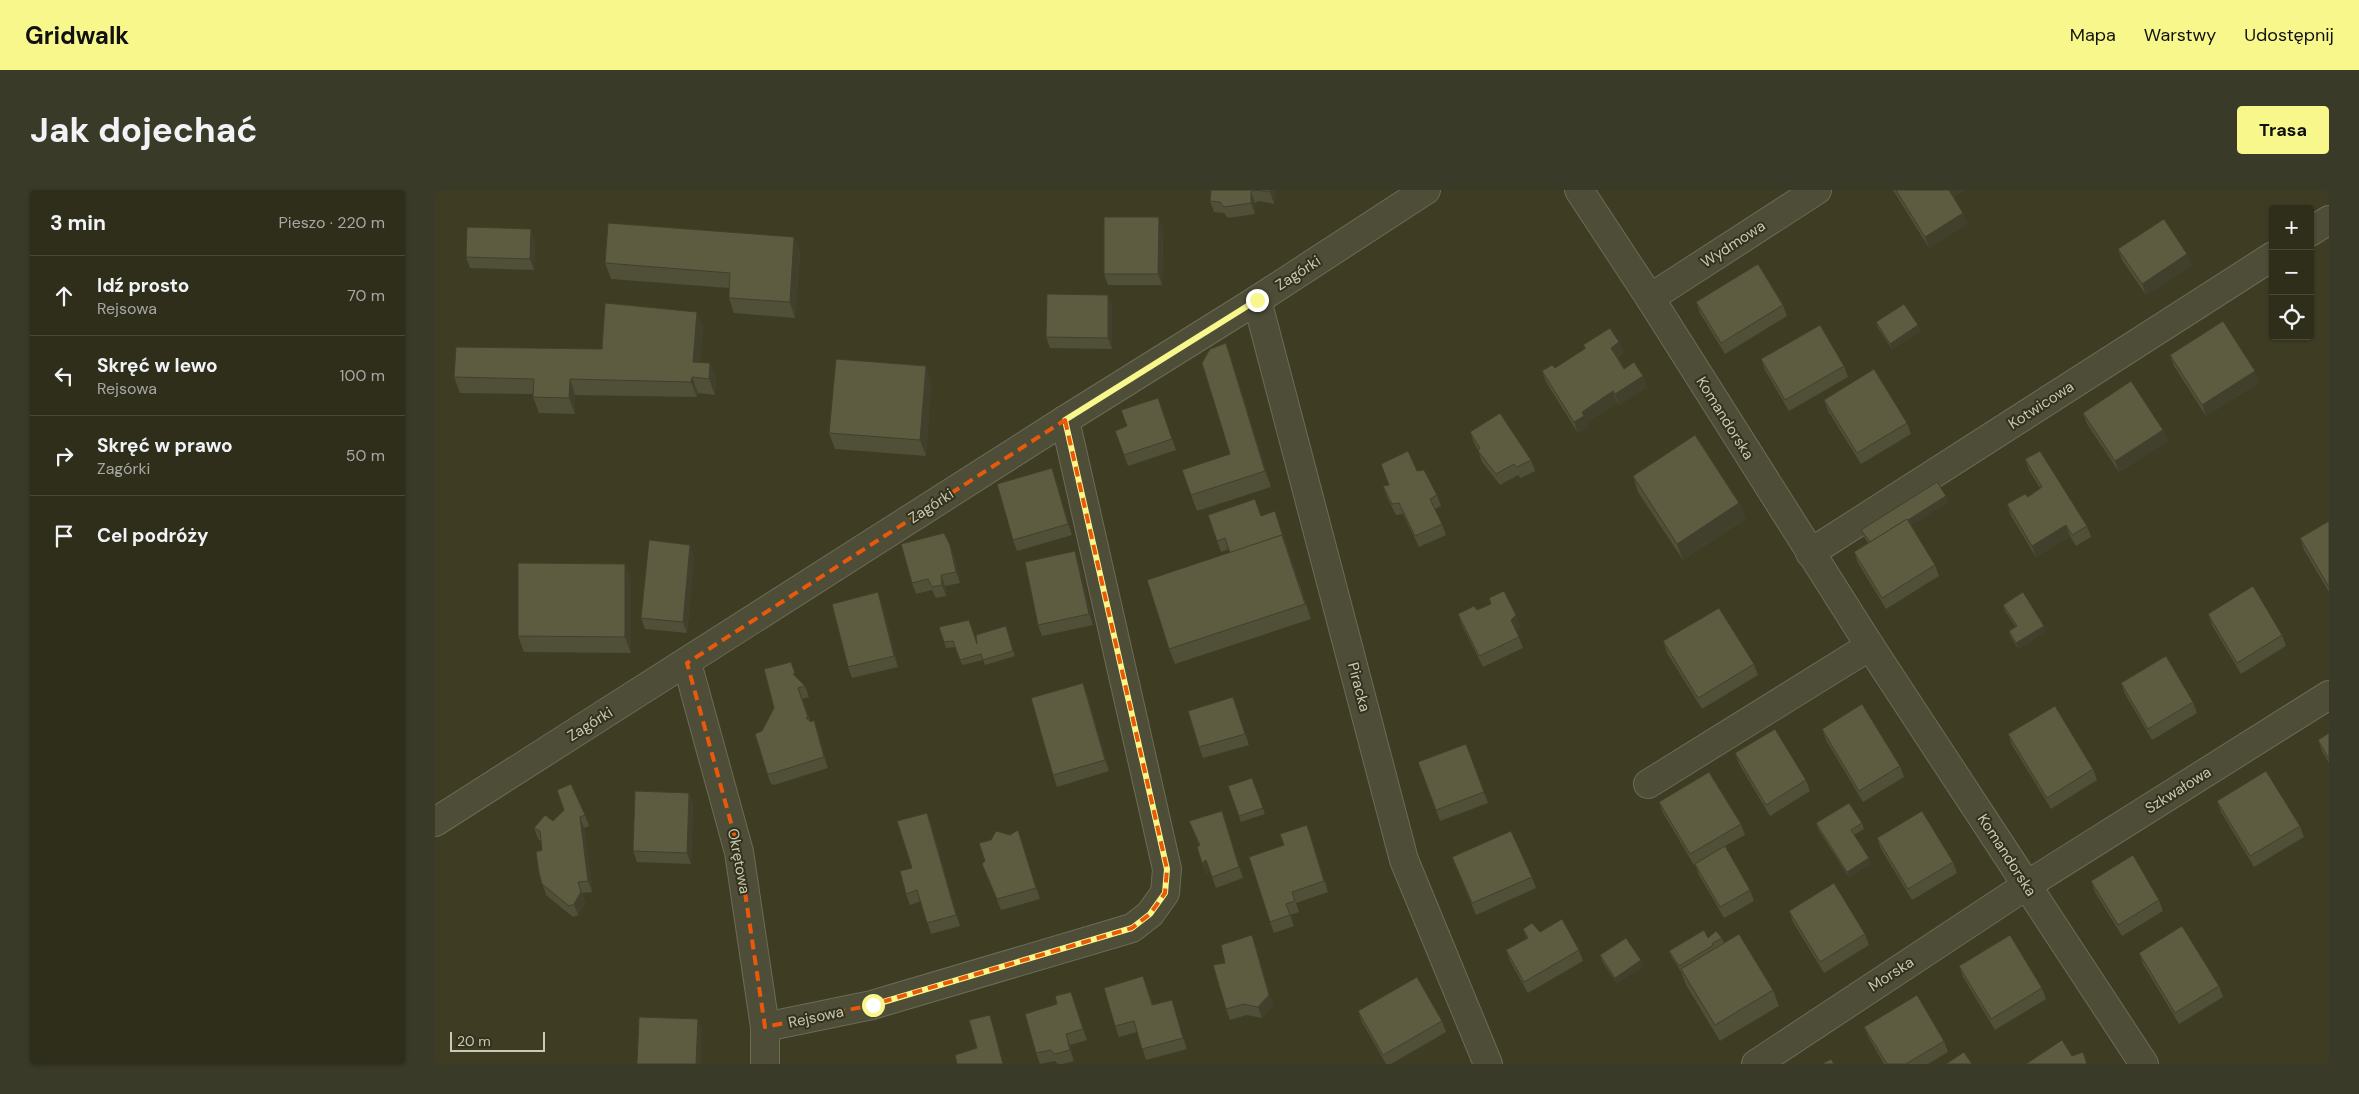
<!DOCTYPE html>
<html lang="pl">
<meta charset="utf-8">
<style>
:root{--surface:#2e2e1b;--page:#3a3a28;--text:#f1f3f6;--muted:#a7a8a3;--line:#494a3a;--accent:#f7f78b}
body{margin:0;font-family:"DM Sans",sans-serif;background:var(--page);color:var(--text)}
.controls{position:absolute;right:15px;top:15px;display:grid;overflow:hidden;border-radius:5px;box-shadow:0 1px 4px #0004}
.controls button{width:45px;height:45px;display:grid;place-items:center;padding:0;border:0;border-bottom:1px solid var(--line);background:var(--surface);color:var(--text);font:25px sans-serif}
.scale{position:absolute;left:15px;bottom:12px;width:95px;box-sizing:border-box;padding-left:5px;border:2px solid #c9c9b4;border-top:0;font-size:14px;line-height:18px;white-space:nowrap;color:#c9c9b4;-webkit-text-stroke:4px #33321d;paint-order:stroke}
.stop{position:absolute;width:15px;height:15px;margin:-11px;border:4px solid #f7f78b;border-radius:50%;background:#fff}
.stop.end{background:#f7f78b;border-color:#fff;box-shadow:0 1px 5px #0008}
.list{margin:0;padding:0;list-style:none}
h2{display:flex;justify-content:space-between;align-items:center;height:65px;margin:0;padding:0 20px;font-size:21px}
h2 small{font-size:16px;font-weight:400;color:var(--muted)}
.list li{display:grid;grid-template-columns:32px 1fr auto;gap:15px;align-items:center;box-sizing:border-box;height:80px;padding:0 20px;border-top:1px solid var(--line)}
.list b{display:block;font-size:19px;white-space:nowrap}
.list p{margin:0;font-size:16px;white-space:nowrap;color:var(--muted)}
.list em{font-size:16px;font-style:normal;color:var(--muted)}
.icon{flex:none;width:28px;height:28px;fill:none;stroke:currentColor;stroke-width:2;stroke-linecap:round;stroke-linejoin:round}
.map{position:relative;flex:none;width:1894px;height:874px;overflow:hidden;border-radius:5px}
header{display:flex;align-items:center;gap:30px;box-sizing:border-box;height:70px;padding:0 25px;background:var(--accent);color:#111}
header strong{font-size:24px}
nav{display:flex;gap:28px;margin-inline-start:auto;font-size:18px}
.intro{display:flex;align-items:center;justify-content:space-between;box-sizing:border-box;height:120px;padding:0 30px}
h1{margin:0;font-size:35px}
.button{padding:12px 22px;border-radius:5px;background:var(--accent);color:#111;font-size:18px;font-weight:700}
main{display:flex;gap:30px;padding:0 30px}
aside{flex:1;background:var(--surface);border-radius:5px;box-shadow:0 1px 4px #0004}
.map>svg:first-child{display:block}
</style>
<header>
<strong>Gridwalk</strong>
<nav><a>Mapa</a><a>Warstwy</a><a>Udostępnij</a></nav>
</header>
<div class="intro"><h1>Jak dojechać</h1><a class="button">Trasa</a></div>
<main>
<aside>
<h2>3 min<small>Pieszo · 220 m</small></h2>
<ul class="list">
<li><svg class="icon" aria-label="ahead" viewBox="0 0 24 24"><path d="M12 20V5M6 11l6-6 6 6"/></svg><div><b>Idź prosto</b><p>Rejsowa</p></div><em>70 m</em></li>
<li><svg class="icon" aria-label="left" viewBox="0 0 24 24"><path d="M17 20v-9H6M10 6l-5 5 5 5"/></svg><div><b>Skręć w lewo</b><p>Rejsowa</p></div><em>100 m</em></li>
<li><svg class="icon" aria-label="right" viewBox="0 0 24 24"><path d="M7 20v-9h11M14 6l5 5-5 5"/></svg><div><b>Skręć w prawo</b><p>Zagórki</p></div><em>50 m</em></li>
<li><svg class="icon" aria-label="arrive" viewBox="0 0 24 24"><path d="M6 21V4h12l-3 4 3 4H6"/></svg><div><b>Cel podróży</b></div></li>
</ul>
</aside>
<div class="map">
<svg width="1894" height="874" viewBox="0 0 1894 874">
<rect width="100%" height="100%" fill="#3e3d24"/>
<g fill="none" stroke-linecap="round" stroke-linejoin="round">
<g stroke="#6c6b56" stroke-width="30">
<g id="minor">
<polyline points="1144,0 1215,108 1435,456 1709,874"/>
<polyline points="1875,42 1894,30"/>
<polyline points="1215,108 1382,0"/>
<polyline points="822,110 969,670 1053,874"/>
<polyline points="1375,363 1838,66"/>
<polyline points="252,473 304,662 330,837 330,874"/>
<polyline points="1213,594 1435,456"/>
<polyline points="0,632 630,230 822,110 991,0"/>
<polyline points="330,837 437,815 697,738 715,724 730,703 732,679 630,230"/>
<polyline points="1321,874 1592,695 1894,505"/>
</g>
</g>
<use href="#minor" stroke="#4e4d38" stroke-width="28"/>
</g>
<g fill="#504f37">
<polygon points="776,0 840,0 839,14 824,11 820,13 820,24 793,28 789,23 779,22 775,11"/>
<polygon points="1458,0 1529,0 1518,7 1532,34 1494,58"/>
<polygon points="728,38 727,95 673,95 669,84"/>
<polygon points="359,47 365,62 360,128 299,123 294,108 294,98 176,89 170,73"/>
<polygon points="100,50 99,80 35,78 31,67"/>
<polygon points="1683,59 1752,64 1756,75 1711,105 1687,70"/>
<polygon points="1261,112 1348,115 1352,126 1290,164 1265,123"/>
<polygon points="677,116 677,159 615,158 611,147"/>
<polygon points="1441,132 1485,141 1457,159 1443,138"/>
<polygon points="268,137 265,173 275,173 281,189 280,205 263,203 262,207 140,205 140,224 104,223 98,207 98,204 25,203 19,187 167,159"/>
<polygon points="1148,155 1189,163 1182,168 1189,179 1208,186 1212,197 1184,215 1182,212 1152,232 1153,237 1143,243 1111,192 1107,181 1120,178 1150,159"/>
<polygon points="1735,165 1824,192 1771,226 1739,176"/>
<polygon points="796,168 836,297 762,321 747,280 795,264"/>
<polygon points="1326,169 1409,176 1413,187 1354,221 1330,180"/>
<polygon points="496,192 491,266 400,259 394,243"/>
<polygon points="723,208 741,260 693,276 680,241 692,236"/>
<polygon points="1389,210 1472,233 1476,244 1426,274 1393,221"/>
<polygon points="1648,223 1728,240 1732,251 1684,282 1652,234"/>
<polygon points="1035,242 1096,270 1100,281 1086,288 1083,285 1065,295 1047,272 1043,260 1039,253"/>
<polygon points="1590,269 1652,336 1656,347 1641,356 1635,346 1601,367 1576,326 1572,314 1593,307 1605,298 1594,280"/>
<polygon points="946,274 982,281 1002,305 1006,316 1000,319 1007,334 1011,345 984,357 968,324 961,325 952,307 948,296 954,295"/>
<polygon points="1198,286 1304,313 1310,329 1248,370 1203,302"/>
<polygon points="621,289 637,345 582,361 578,350"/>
<polygon points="1513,312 1476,335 1500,375 1504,386 1451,419 1423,373 1419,362 1433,353 1428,345 1426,340"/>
<polygon points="826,326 844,332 876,429 740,474 734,459 795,363 794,359 786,362 782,351"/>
<polygon points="1894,331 1894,402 1869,360 1865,348"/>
<polygon points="515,355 519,366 525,393 510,396 511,406 501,408 497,400 481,404 477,393"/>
<polygon points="259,366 252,443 210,439 206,428"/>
<polygon points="644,372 658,435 607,446 603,435"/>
<polygon points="196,390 196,463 89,462 83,446"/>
<polygon points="1054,408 1085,436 1081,440 1088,458 1048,477 1027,435 1023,424 1042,420 1056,414"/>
<polygon points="447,413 463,477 417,488 413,477"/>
<polygon points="1568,415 1609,436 1611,441 1583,459 1576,447 1574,441 1581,437 1570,421"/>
<polygon points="1773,424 1847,445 1851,456 1806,484 1777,435"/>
<polygon points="571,436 580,466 550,475 548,470 527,475 520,457 511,458 504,437 542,452"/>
<polygon points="1228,451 1319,474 1323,485 1267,519 1232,463"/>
<polygon points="362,488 370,496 374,507 367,509 375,531 376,532 379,530 383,541 393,578 339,595 336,594 332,583 327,541"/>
<polygon points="1686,493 1758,512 1762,523 1717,550 1690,504"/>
<polygon points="652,504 674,581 622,597 618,585"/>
<polygon points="802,518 814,555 768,568 764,557"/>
<polygon points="1387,539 1465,576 1469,587 1428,612 1391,550"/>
<polygon points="1894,543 1894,573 1887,561 1883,550"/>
<polygon points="1573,544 1658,579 1662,590 1616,619 1577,555"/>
<polygon points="1031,554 1053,613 1005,631 983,572"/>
<polygon points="1300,563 1371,590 1375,601 1335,626 1304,574"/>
<polygon points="817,588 830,624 806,632 793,596"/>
<polygon points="254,603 258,614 256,674 202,672 198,661"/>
<polygon points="1782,611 1865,636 1869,647 1819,677 1786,622"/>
<polygon points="1224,612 1306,634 1310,645 1290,656 1315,700 1319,711 1289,728 1264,685 1260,675 1259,675 1228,623"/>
<polygon points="787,621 808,688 781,698 775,681 771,684 767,673 764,655 754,631"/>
<polygon points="492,623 496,634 525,736 496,744 486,711 475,715 471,704"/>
<polygon points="150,625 154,636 149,638 157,702 147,703 150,713 143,725 138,727 111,705 104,683 107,660 106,651 103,649 99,638 118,631"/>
<polygon points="1381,633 1427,633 1429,639 1419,645 1436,674 1414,687 1383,639"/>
<polygon points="872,635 893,702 861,713 864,722 855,725 859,736 839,743 835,732 849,655"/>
<polygon points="583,640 605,709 566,720 547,674 550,671 556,650 575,645"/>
<polygon points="1442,648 1518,672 1522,683 1477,710 1446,659"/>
<polygon points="1017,667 1097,687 1101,698 1041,725"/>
<polygon points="1656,691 1724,710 1728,721 1687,746 1660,702"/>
<polygon points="1354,721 1430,744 1434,755 1389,783 1358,732"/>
<polygon points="1088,739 1105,742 1144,760 1148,771 1093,803 1075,771 1071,760 1092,749"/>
<polygon points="817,745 821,756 838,816 827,828 812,825 795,830 791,819 790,773"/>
<polygon points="1273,748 1287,748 1289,753 1338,800 1344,816 1285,851 1251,795 1246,781 1246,782 1236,766 1234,761"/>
<polygon points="1704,763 1784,796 1788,807 1744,834 1708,774"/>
<polygon points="1165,765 1208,776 1182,793 1167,771"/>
<polygon points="1524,776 1607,798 1611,809 1560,840 1528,787"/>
<polygon points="708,786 718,815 737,810 752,859 711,870 702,842 684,847 680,836"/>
<polygon points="636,802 652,850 635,855 639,871 628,874 623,874 620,871 605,874 601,863 622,814"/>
<polygon points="923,821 1007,831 1011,842 956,874 951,874 927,832"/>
<polygon points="1429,837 1509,851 1513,862 1493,874 1449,874 1434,848"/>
</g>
<g fill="#41402d">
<polygon points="835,0 840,0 839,14 835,2"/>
<polygon points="1513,0 1529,0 1516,8"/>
<polygon points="816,2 820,13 820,24 816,13"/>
<polygon points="1528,23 1532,34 1494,58 1490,47"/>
<polygon points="724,27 728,38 727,95 723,84"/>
<polygon points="96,39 100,50 99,80 95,69"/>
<polygon points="359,47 365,62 360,128 355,112"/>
<polygon points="1752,64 1756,75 1711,105 1707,94"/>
<polygon points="673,105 677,116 677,159 673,148"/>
<polygon points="262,122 268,137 264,188 258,172"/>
<polygon points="1483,135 1485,141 1457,159 1455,154"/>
<polygon points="1184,152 1189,163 1180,169 1176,158"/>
<polygon points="791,153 796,168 836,297 830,281"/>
<polygon points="275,173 281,189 280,205 274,189"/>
<polygon points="491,176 496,192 491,266 485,250"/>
<polygon points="1820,181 1824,192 1771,226 1767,215"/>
<polygon points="1208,186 1212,197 1184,215 1180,204"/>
<polygon points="257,187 263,203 262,207 256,192"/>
<polygon points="135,189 140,205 140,224 134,208"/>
<polygon points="1178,201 1182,212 1152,232 1153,237 1143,243 1139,232 1147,222"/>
<polygon points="1728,240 1732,251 1684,282 1680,271"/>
<polygon points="617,278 621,289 637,345 633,334"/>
<polygon points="1511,306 1513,312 1438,360 1436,354"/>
<polygon points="1304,313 1310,329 1248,370 1242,354"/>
<polygon points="840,321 844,332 876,429 847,345"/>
<polygon points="1631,335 1635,346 1601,367 1597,356"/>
<polygon points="255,355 259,366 252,443 248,432"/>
<polygon points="515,355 519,366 525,393 521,382"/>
<polygon points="640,361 644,372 658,435 654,424"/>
<polygon points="190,374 196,390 196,463 190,447"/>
<polygon points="506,385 510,396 511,406 507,395"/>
<polygon points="443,402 447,413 463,477 459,466"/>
<polygon points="1081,425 1085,436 1080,441 1076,430"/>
<polygon points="1609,436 1611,441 1583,459 1581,453"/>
<polygon points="648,493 652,504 674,581 670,570"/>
<polygon points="379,530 383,541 393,578 389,567"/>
<polygon points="254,603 258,614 256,674 252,663"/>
<polygon points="787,621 791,632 808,688 804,677"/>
<polygon points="492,623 496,634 525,736 521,725"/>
<polygon points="145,627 149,638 157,702 153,691"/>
<polygon points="583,640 587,651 605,709 601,698"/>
<polygon points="1434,668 1436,674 1414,687 1412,682"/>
<polygon points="771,670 775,681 771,684 767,673"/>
<polygon points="143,692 150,713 143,725 139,714"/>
<polygon points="817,745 821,756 838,816 827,828 823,817"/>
<polygon points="1206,770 1208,776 1182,793 1180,788"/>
<polygon points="636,802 640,813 652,850 648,839"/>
<polygon points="737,810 741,821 752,859 748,848"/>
<polygon points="555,825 559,836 569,874 568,874"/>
<polygon points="263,829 267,840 266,874 261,874"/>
<polygon points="631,844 635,855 639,871 635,860"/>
</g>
<g fill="#5d5c40" stroke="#41402d">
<polygon points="776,0 835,0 835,2 820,0 816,2 816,13 789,17 785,12 775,11"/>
<polygon points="1461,0 1514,0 1528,23 1490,47"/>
<polygon points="669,27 724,27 723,84 669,84"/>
<polygon points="1729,29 1752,64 1707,94 1683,59"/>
<polygon points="173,33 359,47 355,112 294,108 295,83 170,73"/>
<polygon points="32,37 96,39 95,69 31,67"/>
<polygon points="1323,74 1348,115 1286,153 1261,112"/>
<polygon points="612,104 673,105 673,148 611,147"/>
<polygon points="170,113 262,122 258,172 275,173 274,189 257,187 256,192 135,189 134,208 98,207 99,189 19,187 21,157 167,159"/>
<polygon points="1469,114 1483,135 1455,154 1441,132"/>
<polygon points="1788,131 1820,181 1767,215 1735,165"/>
<polygon points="1385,135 1409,176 1350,210 1326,169"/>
<polygon points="1175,138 1184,152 1176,158 1189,179 1199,172 1208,186 1180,204 1178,201 1147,222 1149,226 1139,232 1107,181 1117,175 1120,178 1151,158 1148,155"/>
<polygon points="791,153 830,281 756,305 747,280 795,264 767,173 775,159"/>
<polygon points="401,169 491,176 485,250 394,243"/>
<polygon points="1439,179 1472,233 1422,263 1389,210"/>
<polygon points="1696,191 1728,240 1680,271 1648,223"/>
<polygon points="723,208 737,249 689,265 680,241 692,236 686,220"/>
<polygon points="1065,223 1096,270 1082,277 1079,274 1061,284 1043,261 1045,258 1035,242"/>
<polygon points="1260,245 1304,313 1242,354 1198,286"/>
<polygon points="973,261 982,281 989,280 1002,305 995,309 1007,334 980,346 964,313 957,314 948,296 954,295 946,274"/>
<polygon points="1605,261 1652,336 1637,345 1631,335 1597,356 1572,314 1590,304 1593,307 1607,297 1590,269"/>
<polygon points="617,278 633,334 578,350 562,294"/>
<polygon points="1502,292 1511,306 1473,330 1472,329 1435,352 1426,340"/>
<polygon points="820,309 826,326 840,321 849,350 847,345 795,363 790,348 782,351 773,325"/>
<polygon points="1472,329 1500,375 1447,408 1419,362"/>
<polygon points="1894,331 1894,397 1865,348"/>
<polygon points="509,343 515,355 521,382 506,385 507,395 497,397 493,389 477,393 466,354"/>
<polygon points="847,345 870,414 734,459 712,390"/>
<polygon points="214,350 255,355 248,432 206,428"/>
<polygon points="640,361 654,424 603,435 590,372"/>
<polygon points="83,373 190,374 190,447 83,446"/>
<polygon points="1818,396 1847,445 1802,473 1773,424"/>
<polygon points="1069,401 1081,425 1076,430 1084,447 1044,466 1023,424 1039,416 1042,420 1056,414 1054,408"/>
<polygon points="443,402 459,466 413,477 397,414"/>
<polygon points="1588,402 1609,436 1581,453 1574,441 1582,436 1568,415"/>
<polygon points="1284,418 1319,474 1263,508 1228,451"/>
<polygon points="534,430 542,454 541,445 571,436 578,461 548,470 546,464 525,470 518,451 509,452 504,437"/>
<polygon points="1731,466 1758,512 1713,539 1686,493"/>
<polygon points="356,472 360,483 358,484 370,496 363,498 373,527 371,528 376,532 379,530 389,567 335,584 332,583 320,544 327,541 339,518 329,479"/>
<polygon points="648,493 670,570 618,585 596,508"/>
<polygon points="798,507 810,544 764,557 753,521"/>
<polygon points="1427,514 1465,576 1424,601 1387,539"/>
<polygon points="1620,516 1658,579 1612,608 1573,544"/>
<polygon points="1340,539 1371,590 1331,615 1300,563"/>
<polygon points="1894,543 1894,569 1883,550"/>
<polygon points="1031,554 1049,602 1001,620 983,572"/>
<polygon points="1831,581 1865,636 1815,666 1782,611"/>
<polygon points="1274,582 1306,634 1255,664 1224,612"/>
<polygon points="817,588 828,618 804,626 793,596"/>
<polygon points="136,594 150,625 145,627 153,691 143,692 146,702 139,714 134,716 107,694 104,683 101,662 107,660 105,641 99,638 110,625 118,631 129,620 122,600"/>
<polygon points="200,601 254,603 252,663 198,661"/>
<polygon points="1414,613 1427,633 1416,640 1434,668 1412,682 1381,633"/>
<polygon points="787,621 804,677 777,687 771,670 767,673 762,657 765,655 754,631"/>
<polygon points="1487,621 1518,672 1473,699 1442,648"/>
<polygon points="492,623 521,725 492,733 482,700 471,704 465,681 477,678 462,631"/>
<polygon points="872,635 889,691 857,702 860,711 851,714 855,725 835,732 814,667 849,655 845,644"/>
<polygon points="583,640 601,698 562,709 547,674 550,671 544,653 556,650 561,641 575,645"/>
<polygon points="1076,641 1097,687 1037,713 1017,667"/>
<polygon points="1290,656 1315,700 1285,717 1260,674"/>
<polygon points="1698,665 1724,710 1683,735 1656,691"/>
<polygon points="1399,693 1430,744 1385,772 1354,721"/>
<polygon points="1127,729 1144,760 1089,792 1071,760 1093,748 1088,739 1097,733 1105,742"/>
<polygon points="1747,736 1784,796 1740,823 1704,763"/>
<polygon points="1269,740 1273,748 1281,741 1287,748 1278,753 1277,756 1244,776 1234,761"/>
<polygon points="1304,744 1338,800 1280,835 1246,779"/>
<polygon points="817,745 834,805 823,817 808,814 791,819 778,775 790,773 786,755"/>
<polygon points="1575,745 1607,798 1556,829 1524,776"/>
<polygon points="1191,748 1206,770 1180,788 1165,765"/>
<polygon points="708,786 717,815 737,810 748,848 707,859 699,831 680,836 669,798"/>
<polygon points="982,787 1007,831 948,865 923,821"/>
<polygon points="636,802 648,839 631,844 635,860 620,864 616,860 601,863 590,824 622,814 620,806"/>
<polygon points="1482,805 1509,851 1471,874 1452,874 1429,837"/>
<polygon points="555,825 568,874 522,874 520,865 542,858 534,830"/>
<polygon points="204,827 263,829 261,874 202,874"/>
<polygon points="1627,850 1637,866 1648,862 1652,874 1591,874"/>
<polygon points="1529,862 1537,874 1511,874"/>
<polygon points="1396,869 1399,874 1387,874"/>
</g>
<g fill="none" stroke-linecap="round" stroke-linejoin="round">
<polyline stroke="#f7f78b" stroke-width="6" points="438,815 697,738 715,724 730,703 732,679 630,230 822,110"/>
</g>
<path fill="none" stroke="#e8590c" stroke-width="4" stroke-dasharray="10 6" stroke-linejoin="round" d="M630,230L732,679L730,703L715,724L697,738L437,815L330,837L304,662L252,473Z"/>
<g text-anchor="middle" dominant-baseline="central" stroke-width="4" stroke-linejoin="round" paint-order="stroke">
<g font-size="15" fill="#c9c9b4" stroke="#33321d">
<text transform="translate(1298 54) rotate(-33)">Wydmowa</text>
<text transform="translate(863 83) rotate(-33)">Zagórki</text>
<text transform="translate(1606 215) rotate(-33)">Kotwicowa</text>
<text transform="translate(1290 228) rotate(58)">Komandorska</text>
<text transform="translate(496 316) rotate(-33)">Zagórki</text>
<text transform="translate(924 497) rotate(75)">Piracka</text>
<text transform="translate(155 534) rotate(-32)">Zagórki</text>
<text transform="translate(1743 600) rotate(-32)">Szkwałowa</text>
<text transform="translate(1572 665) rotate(57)">Komandorska</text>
<text transform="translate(304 671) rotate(79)">Okrętowa</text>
<text transform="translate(1456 784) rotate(-33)">Morska</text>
<text transform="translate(381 827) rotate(-12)">Rejsowa</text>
</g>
</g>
</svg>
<div class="controls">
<button>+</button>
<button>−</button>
<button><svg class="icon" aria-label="locate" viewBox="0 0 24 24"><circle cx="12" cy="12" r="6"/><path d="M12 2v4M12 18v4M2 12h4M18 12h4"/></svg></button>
</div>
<div class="scale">20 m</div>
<div class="stop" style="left:438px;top:815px"></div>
<div class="stop end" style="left:822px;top:110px"></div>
</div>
</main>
